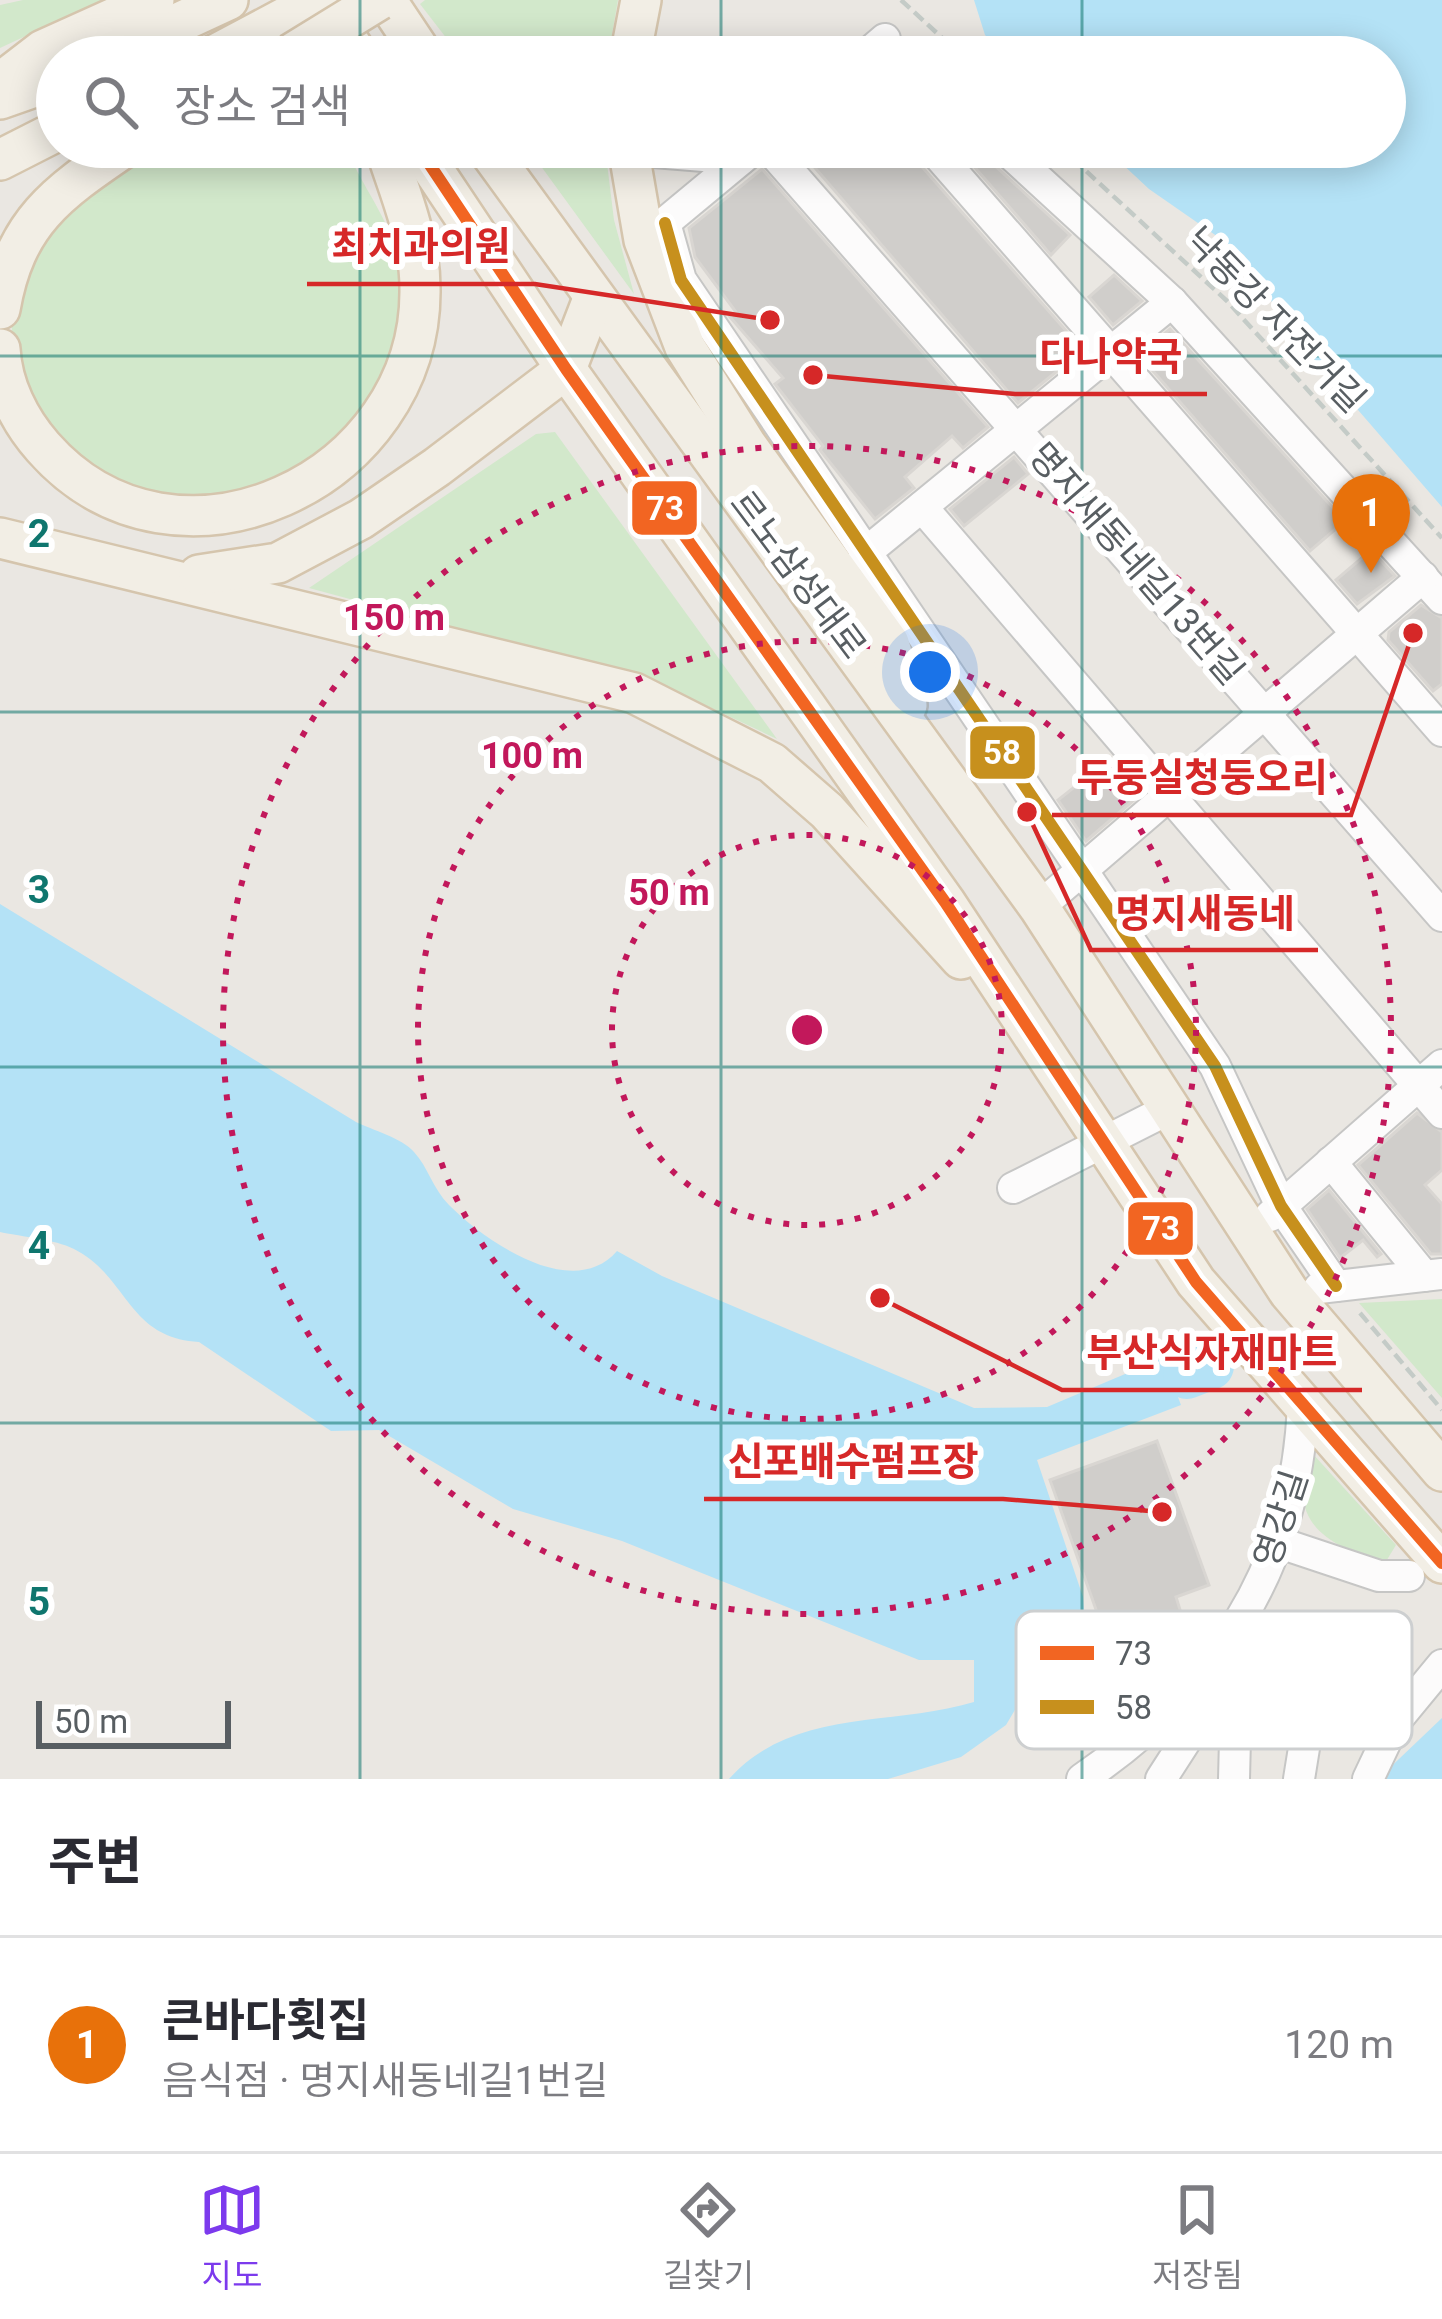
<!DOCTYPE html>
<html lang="ko">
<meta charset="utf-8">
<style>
:root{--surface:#fff;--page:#f2f2f3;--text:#2b2b33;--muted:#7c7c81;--line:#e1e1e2;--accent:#7c3aed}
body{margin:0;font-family:Roboto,"Noto Sans KR",sans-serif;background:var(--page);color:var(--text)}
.scale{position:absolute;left:36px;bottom:30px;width:195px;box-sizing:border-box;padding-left:12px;border:6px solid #585e62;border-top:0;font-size:33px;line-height:42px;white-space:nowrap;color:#585e62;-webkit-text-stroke:9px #fff;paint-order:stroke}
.you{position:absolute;left:930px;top:672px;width:42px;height:42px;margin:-30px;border:9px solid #fff;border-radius:50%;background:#1a73e8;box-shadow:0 0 0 18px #1a73e833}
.badge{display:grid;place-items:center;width:78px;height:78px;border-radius:50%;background:var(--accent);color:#fff;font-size:39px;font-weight:700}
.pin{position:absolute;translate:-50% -99px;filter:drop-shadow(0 3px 6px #0008)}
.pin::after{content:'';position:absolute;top:63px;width:42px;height:36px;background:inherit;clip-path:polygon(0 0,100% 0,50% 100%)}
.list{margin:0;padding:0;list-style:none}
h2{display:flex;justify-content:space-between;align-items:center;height:156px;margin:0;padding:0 48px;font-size:51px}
h2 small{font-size:39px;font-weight:400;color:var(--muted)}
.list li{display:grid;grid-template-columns:78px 1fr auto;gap:36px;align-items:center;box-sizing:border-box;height:216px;padding:0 48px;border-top:3px solid var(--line)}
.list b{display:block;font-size:45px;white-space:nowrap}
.list p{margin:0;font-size:39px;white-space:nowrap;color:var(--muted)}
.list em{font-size:39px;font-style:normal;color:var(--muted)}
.icon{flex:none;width:66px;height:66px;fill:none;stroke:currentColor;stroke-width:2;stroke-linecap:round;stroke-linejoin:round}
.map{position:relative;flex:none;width:1442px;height:1779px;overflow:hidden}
.search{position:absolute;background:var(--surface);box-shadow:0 6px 30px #0003;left:36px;right:36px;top:36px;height:132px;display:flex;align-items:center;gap:30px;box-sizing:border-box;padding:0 42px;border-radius:66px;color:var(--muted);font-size:45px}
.sheet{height:372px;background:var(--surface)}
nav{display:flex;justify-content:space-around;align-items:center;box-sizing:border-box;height:168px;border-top:3px solid var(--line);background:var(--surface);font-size:33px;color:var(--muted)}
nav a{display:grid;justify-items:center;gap:6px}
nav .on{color:var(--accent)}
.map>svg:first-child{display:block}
</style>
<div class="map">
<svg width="1442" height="1779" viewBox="0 0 1442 1779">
<rect width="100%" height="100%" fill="#eae7e2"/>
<g fill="#d2e8cb">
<polygon points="23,0 103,0 0,48 0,5"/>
<polygon points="425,0 618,0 608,57 461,57 420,4"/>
<path d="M153,147H346C368,201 400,227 401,289C404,416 288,512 166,496C153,494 134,495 121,490C108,485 95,470 85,462C72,452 51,441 42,428C7,376 0,300 34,245C51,217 123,163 153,147Z"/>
<polygon points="527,147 605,147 614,220 634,294"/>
<polygon points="555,432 777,739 654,681 309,588 536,434"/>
<polygon points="1442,1299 1442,1398 1359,1303"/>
<path d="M1312,1453L1396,1545L1385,1563C1328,1546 1283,1522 1312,1453Z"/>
</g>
<g fill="#b4e2f6">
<polygon points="974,0 1442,0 1442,507 1288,329 1244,255 1149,189 1104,147 1385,147 1385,57 1008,57 985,35"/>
<path d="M0,904L356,1122C372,1130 402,1138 414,1152C428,1167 433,1189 449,1205C486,1242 573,1302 617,1251L662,1276L974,1408L1047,1407L1163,1358L1181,1405L1037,1460L1083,1597L1086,1642L1028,1688L1006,1725L961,1757L888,1779H729C792,1708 891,1727 974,1702V1660H919L622,1541L513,1509L379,1430L331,1431L199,1342C127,1338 128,1276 74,1249C54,1239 23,1237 0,1232Z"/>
<polygon points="1442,1718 1442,1779 1378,1779"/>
</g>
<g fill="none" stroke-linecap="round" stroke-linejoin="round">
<polyline stroke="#b4e2f6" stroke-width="48" points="1187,1375 1210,1366"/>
</g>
<g fill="#d0cecb" stroke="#d9d6d2" stroke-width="3">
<polygon points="797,147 912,147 916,160 1083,350 1018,403"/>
<polygon points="957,147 984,147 990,161 1070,235 1051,255"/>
<polygon points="762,169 988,427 963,448 952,436 905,477 914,488 875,519 820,450 823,446 775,384 783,378 730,317 736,312 695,257 689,228"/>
<polygon points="1114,275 1142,301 1113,325 1089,297"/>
<polygon points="1170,329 1345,521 1310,551 1139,355"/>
<polygon points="1014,457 1028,474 964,526 950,509"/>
<polygon points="1371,550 1395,576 1357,604 1336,580"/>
<polygon points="1421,605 1442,618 1442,684 1433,691 1388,640 1389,632"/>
<polygon points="1111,758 1142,793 1086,841 1058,800"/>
<polygon points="1417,1113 1442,1132 1442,1170 1425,1185 1442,1204 1442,1254 1431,1254 1358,1165"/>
<polygon points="1329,1190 1381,1254 1377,1257 1363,1240 1340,1258 1307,1209"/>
<polygon points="1157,1441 1209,1585 1176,1597 1186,1629 1147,1641 1140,1620 1104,1632 1050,1480"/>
</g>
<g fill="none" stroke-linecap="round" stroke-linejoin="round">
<g stroke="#c6c6c5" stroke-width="34">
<g id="minor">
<polyline points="864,57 885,39"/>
<polyline points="768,147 1442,916"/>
<polyline points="931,147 1442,731"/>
<polyline points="1003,147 1172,302 1442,599"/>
<polyline points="629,150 741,159"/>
<polyline points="665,223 681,280 1215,1066 1281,1206 1336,1286"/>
<polyline points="650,235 756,147"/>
<polyline points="922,507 1442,1113"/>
<polyline points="864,554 1172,302"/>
<polyline points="1039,907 1423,577"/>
<polyline points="1331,1162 1424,1276"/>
<polyline points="1013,1188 1169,1109"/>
<polyline points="1270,1216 1442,1065"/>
<polyline points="1319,1288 1442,1274"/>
<polyline points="1280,1543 1379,1576 1409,1576"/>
<path d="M1082,1779C1217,1687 1297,1568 1303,1403"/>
<polyline points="1161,1779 1237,1661 1405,1706"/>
<polyline points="1234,1779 1237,1659"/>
<polyline points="1299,1779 1315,1680"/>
<polyline points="1368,1779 1395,1722 1442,1665"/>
</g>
</g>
<g stroke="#d5c5ad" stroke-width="44">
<g id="major">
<polyline points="321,0 359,57"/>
<polyline points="386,0 424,57"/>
<polyline points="105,57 228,0"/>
<polyline points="211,57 318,0"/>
<polyline points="630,57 641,0"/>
<polyline points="0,83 43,50 154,0"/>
<polyline points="0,99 57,79"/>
<polyline points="418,147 566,369 945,902 1196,1282 1442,1563"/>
<polyline points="486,147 1039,907 1289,1292 1442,1471"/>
<polyline points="628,147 644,240 685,347 747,446 889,643 907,705"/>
<polyline points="0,160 57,131"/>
<path d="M0,309C15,222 56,194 125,147"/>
<path d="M0,349C2,385 19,420 43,447C176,598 423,480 420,288C420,239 400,193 385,147"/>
<polyline points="0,538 634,693 772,763 827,811 961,959"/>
<polyline points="199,575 278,563 361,519 437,467 566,369 593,299"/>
</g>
</g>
<g stroke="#c4cbc7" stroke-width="4.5" stroke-dasharray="12 6" stroke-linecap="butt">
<polyline points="901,0 963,57"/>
<polyline points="1060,147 1227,301 1442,538"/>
<polyline points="1360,1313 1442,1410"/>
</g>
<use href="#minor" stroke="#fcfbfb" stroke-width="30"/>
<use href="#major" stroke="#f2eee5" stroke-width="39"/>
<g stroke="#d5c5ad" stroke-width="44" stroke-linecap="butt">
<polyline id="major-bridge" points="291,54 379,0"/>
</g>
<use href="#major-bridge" stroke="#f2eee5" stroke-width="39"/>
<g stroke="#fff" stroke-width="21">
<polyline id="bus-1" points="418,147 566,369 945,902 1196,1282 1442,1563"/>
</g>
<g stroke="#fff" stroke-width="21">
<polyline id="bus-2" points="665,223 681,280 1215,1066 1281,1206 1336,1286"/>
</g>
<use href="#bus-1" stroke="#f26522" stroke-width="12"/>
<use href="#bus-2" stroke="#c7901d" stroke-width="12"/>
</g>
<path fill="none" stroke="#0f766e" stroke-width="3" stroke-opacity="0.55" d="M360,0V57M721,0V57M1082,0V57M360,147V1779M721,147V1779M1082,147V1779M0,356H1442M0,712H1442M0,1067H1442M0,1423H1442"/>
<g fill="none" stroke="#c2185b" stroke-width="6" stroke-dasharray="6 12">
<circle cx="807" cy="1030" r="195"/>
<circle cx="807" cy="1030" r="389"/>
<circle cx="807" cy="1030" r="584"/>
</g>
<g text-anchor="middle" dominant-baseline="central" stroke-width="12" stroke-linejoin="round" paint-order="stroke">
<g font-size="36" fill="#585e62" stroke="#fff">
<text transform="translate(1275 320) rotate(46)">낙동강 자전거길</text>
<text transform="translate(1136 564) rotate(49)">명지새동네길13번길</text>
<text transform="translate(798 575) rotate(53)">르노삼성대로</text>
<text transform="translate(1281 1519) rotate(-72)">영강길</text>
</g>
</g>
<rect x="1016" y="1611" width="396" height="138" rx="18" fill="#fff" stroke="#cdcfd0" stroke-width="3"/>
<rect x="1040" y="1646" width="54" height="14" fill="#f26522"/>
<rect x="1040" y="1700" width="54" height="14" fill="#c7901d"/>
<g font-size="33" fill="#585e62">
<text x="1115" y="1665">73</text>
<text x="1115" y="1719">58</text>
</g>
<g font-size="39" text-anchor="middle" font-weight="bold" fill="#0f766e" stroke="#fff" stroke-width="12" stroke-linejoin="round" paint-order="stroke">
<text x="39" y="547">2</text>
<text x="39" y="903">3</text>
<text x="39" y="1259">4</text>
<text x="39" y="1615">5</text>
</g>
<circle cx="807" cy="1030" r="18" fill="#c2185b" stroke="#fff" stroke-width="6"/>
<g font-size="36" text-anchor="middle" font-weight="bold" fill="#c2185b" stroke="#fff" stroke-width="12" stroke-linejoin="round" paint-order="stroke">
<text x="394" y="630">150 m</text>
<text x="532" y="768">100 m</text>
<text x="669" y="905">50 m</text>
</g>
<path fill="none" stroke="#d62828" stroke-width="4.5" d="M770 320L535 284H307M813 375L1015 394H1207M1413 633L1351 815H1052M1027 812L1091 950H1318M880 1298L1062 1390H1362M1162 1512L1003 1499H704"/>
<g fill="#d62828" stroke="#fff" stroke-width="4.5">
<circle cx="770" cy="320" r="12"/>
<circle cx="813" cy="375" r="12"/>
<circle cx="1413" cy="633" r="12"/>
<circle cx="1027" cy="812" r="12"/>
<circle cx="880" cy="1298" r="12"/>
<circle cx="1162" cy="1512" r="12"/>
</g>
<g font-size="39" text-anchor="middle" font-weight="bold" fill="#d62828" stroke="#fff" stroke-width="12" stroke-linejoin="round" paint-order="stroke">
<text x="421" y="260">최치과의원</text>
<text x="1111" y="370">다나약국</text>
<text x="1202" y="791">두둥실청둥오리</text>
<text x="1205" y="927">명지새동네</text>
<text x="1212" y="1366">부산식자재마트</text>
<text x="853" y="1475">신포배수펌프장</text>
</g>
<g stroke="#fff" stroke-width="4.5">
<rect x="630" y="479" width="69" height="58" rx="12" fill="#f26522"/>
<rect x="968" y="724" width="69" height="57" rx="12" fill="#c7901d"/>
<rect x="1126" y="1200" width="69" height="57" rx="12" fill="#f26522"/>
</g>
<g font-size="33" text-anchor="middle" font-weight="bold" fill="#fff">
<text x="665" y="520">73</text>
<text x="1002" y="764">58</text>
<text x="1161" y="1240">73</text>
</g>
</svg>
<div class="scale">50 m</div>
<div class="you"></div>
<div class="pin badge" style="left:1371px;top:573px;background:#e8710a">1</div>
<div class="search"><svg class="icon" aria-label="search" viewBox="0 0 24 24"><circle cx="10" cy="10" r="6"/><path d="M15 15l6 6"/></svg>장소 검색</div>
</div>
<section class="sheet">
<h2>주변<small></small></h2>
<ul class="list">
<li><span class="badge" style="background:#e8710a">1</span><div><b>큰바다횟집</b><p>음식점 · 명지새동네길1번길</p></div><em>120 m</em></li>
</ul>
</section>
<nav>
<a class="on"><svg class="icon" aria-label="map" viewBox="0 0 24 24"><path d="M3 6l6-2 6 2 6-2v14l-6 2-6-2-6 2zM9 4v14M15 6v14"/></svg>지도</a>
<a><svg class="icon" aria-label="directions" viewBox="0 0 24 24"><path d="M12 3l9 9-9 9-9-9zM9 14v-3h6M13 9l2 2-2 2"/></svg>길찾기</a>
<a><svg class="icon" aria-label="saved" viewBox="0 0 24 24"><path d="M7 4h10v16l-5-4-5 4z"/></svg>저장됨</a>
</nav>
